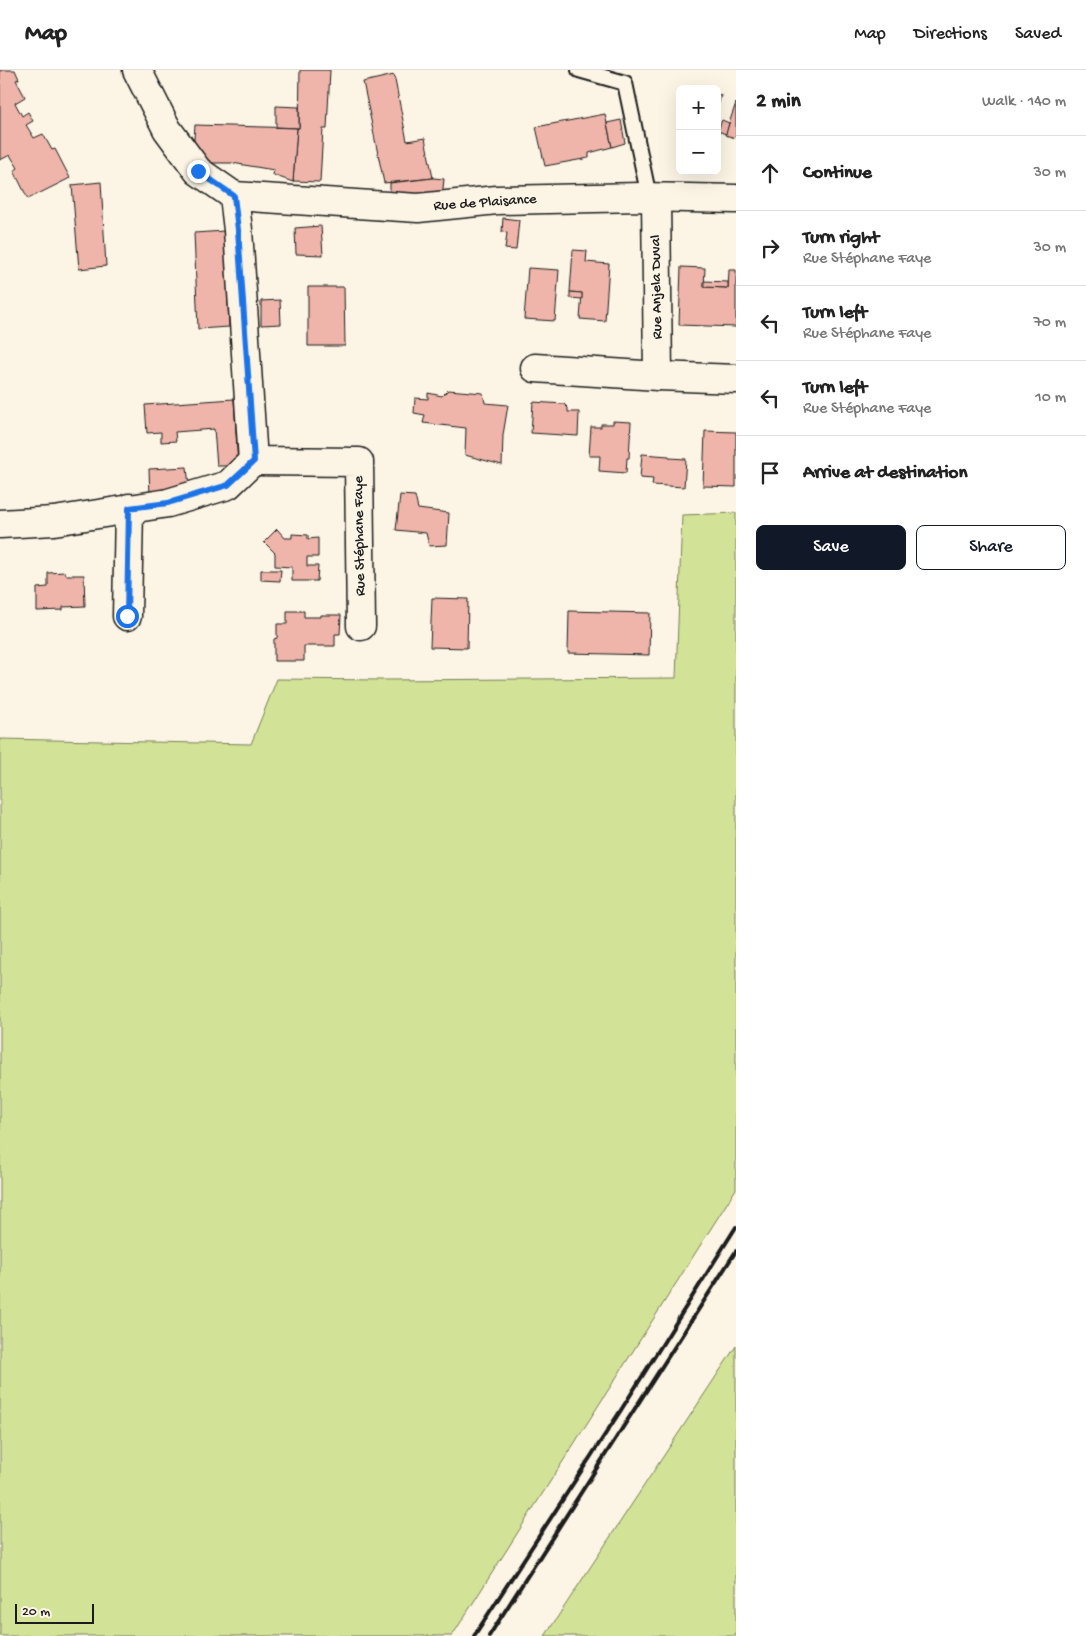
<!DOCTYPE html>
<meta charset="utf-8">
<style>
:root{--surface:#fff;--page:#f2f2f2;--text:#222;--muted:#767676;--line:#e0e0e0;--accent:#111827}
body{margin:0;font-family:"Gochi Hand",sans-serif;background:var(--page);color:var(--text)}
.controls{position:absolute;right:15px;top:15px;display:grid;overflow:hidden;border-radius:8px;box-shadow:0 5px 20px #0002}
.controls button{width:45px;height:45px;display:grid;place-items:center;padding:0;border:0;border-bottom:1px solid var(--line);background:var(--surface);color:var(--text);font:25px sans-serif}
.scale{position:absolute;left:15px;bottom:12px;width:79px;box-sizing:border-box;padding-left:5px;border:2px solid #1c1c1c;border-top:0;font-size:14px;line-height:18px;white-space:nowrap;color:#1c1c1c;-webkit-text-stroke:4px #fcf5e5;paint-order:stroke}
.stop{position:absolute;width:15px;height:15px;margin:-11px;border:4px solid #1a73e8;border-radius:50%;background:#fff}
.stop.end{background:#1a73e8;border-color:#fff;box-shadow:0 1px 5px #0008}
.list{margin:0;padding:0;list-style:none}
h2{display:flex;justify-content:space-between;align-items:center;height:65px;margin:0;padding:0 20px;font-size:21px}
h2 small{font-size:16px;font-weight:400;color:var(--muted)}
.list li{display:grid;grid-template-columns:32px 1fr auto;gap:15px;align-items:center;box-sizing:border-box;height:75px;padding:0 20px;border-top:1px solid var(--line)}
.list b{display:block;font-size:19px;white-space:nowrap}
.list p{margin:0;font-size:16px;white-space:nowrap;color:var(--muted)}
.list em{font-size:16px;font-style:normal;color:var(--muted)}
.actions{display:flex;gap:10px;padding:15px 20px}
.actions a{flex:1;padding:11px 0;border:1px solid var(--accent);border-radius:8px;text-align:center;font-size:18px;color:var(--accent)}
.actions .main{background:var(--accent);color:#fff}
.icon{flex:none;width:28px;height:28px;fill:none;stroke:currentColor;stroke-width:2;stroke-linecap:round;stroke-linejoin:round}
.map{position:relative;flex:none;width:736px;height:1566px;overflow:hidden}
header{display:flex;align-items:center;gap:30px;box-sizing:border-box;height:70px;padding:0 25px;background:var(--surface);border-bottom:1px solid var(--line)}
header strong{font-size:24px}
nav{display:flex;gap:28px;margin-inline-start:auto;font-size:18px}
main{display:flex}
aside{flex:1;background:var(--surface)}
.map>svg:first-child{display:block}
</style>
<header>
<strong>Map</strong>
<nav><a>Map</a><a>Directions</a><a>Saved</a></nav>
</header>
<main>
<div class="map">
<svg width="736" height="1566" viewBox="0 0 736 1566">
<rect width="100%" height="100%" fill="#fcf5e5"/>
<filter id="ink" filterUnits="userSpaceOnUse"><feTurbulence type="fractalNoise" baseFrequency=".02" numOctaves="2"/><feDisplacementMap in="SourceGraphic" scale="10" xChannelSelector="R" yChannelSelector="G"/><feConvolveMatrix kernelMatrix="1 2 1 2 8 2 1 2 1" color-interpolation-filters="sRGB"/></filter>
<g filter="url(#ink)">
<g fill="#d2e296" stroke="#777f59">
<polygon points="736,443 736,1119 452,1566 0,1566 0,669 251,674 277,609 383,610 676,608 682,445"/>
<polygon points="736,1276 736,1566 545,1566"/>
</g>
<g fill="#efb5aa" stroke="#1c1c1c">
<polygon points="0,0 15,0 19,9 16,10 25,27 15,33 22,46 28,42 33,51 26,55 34,68 43,64 52,80 55,79 70,108 28,129 14,101 18,98 10,85 0,90"/>
<polygon points="300,0 330,0 327,59 323,59 320,112 293,111 297,58 299,58"/>
<polygon points="394,5 407,71 425,68 433,108 384,113 363,12"/>
<polygon points="717,24 721,25 717,41"/>
<polygon points="736,33 736,68 725,65"/>
<polygon points="276,36 299,37 299,58 276,57"/>
<polygon points="605,44 612,77 589,83 589,88 545,96 536,57"/>
<polygon points="621,50 625,73 612,77 607,53"/>
<polygon points="722,50 729,53 726,64 718,61"/>
<polygon points="195,55 297,58 293,112 273,105 274,100 232,93 211,93 193,83"/>
<polygon points="433,108 444,109 442,128 390,124 390,113"/>
<polygon points="101,112 106,196 79,199 72,115"/>
<polygon points="503,148 519,150 516,180 505,179 507,163 502,162"/>
<polygon points="321,156 323,185 296,184 295,158"/>
<polygon points="225,161 229,257 198,259 194,163"/>
<polygon points="573,180 587,181 586,192 609,194 605,251 580,249 582,223 570,222"/>
<polygon points="681,197 705,198 704,217 728,218 729,200 736,200 736,257 679,255"/>
<polygon points="528,198 559,200 555,251 524,249"/>
<polygon points="704,211 728,212 728,218 704,217"/>
<polygon points="308,217 344,217 345,276 308,276"/>
<polygon points="570,222 582,223 582,229 570,228"/>
<polygon points="280,230 281,254 261,255 261,231"/>
<polygon points="448,320 483,323 485,333 508,335 503,365 502,395 465,385 466,358 423,353 425,345 414,343 415,328 428,329 428,323 442,326"/>
<polygon points="234,329 238,396 217,396 214,359 175,362 176,371 161,372 161,362 147,363 145,335"/>
<polygon points="533,332 564,334 568,338 568,342 579,342 578,366 531,363"/>
<polygon points="613,351 631,352 629,388 627,388 626,403 599,401 600,386 589,386 591,357 601,357 601,354 613,354"/>
<polygon points="705,361 736,362 736,417 703,416"/>
<polygon points="642,384 669,386 669,388 686,389 684,417 652,415 653,409 640,408"/>
<polygon points="187,397 189,416 150,425 149,399"/>
<polygon points="400,425 415,426 418,439 449,443 447,475 429,476 426,463 396,460"/>
<polygon points="277,459 285,468 292,468 292,464 308,465 308,469 318,468 318,487 307,487 307,496 318,496 317,511 292,511 292,497 275,496 275,483 264,472"/>
<polygon points="261,500 281,500 280,511 261,510"/>
<polygon points="65,502 66,505 84,505 85,536 63,537 63,540 37,541 37,518 48,517 48,503"/>
<polygon points="432,528 468,529 467,578 430,577"/>
<polygon points="287,541 304,541 304,547 321,547 321,545 341,545 340,564 335,564 335,576 304,576 304,591 274,591 274,569 277,568 277,554 287,554"/>
<polygon points="569,541 650,543 649,585 568,583"/>
</g>
<g fill="none" stroke-linecap="round" stroke-linejoin="round">
<g stroke="#1c1c1c" stroke-width="18">
<polyline id="service" points="579,0 625,13 649,127"/>
</g>
<g stroke="#1c1c1c" stroke-width="31">
<g id="minor">
<polyline points="137,0 167,59 198,101 234,126 238,160 253,391 359,392 361,556"/>
<polyline points="234,126 418,138 497,130 641,127 736,129"/>
<polyline points="535,298 658,306 656,128"/>
<polyline points="658,306 736,309"/>
<polyline points="0,454 54,451 168,433 228,415 253,391"/>
<polyline points="127,546 129,438"/>
</g>
</g>
<use href="#service" stroke="#fcf5e5" stroke-width="14"/>
<use href="#minor" stroke="#fcf5e5" stroke-width="28"/>
<g stroke="#1c1c1c" stroke-width="4">
<polyline points="474,1566 621,1340 736,1157"/>
<polyline points="489,1566 736,1181"/>
</g>
</g>
</g>
<g fill="none" stroke-linecap="round" stroke-linejoin="round" filter="url(#ink)">
<polyline stroke="#1a73e8" stroke-width="6" points="127,546 129,438 168,433 228,415 254,391 238,160 234,126 198,101"/>
</g>
<g text-anchor="middle" dominant-baseline="central" stroke-width="4" stroke-linejoin="round" paint-order="stroke">
<g font-size="15" fill="#1c1c1c" stroke="#fcf5e5">
<text transform="translate(485 133) rotate(-4)">Rue de Plaisance</text>
<text transform="translate(657 217) rotate(-91)">Rue Anjela Duval</text>
<text transform="translate(360 466) rotate(-91)">Rue Stéphane Faye</text>
</g>
</g>
</svg>
<div class="controls">
<button>+</button>
<button>−</button>
</div>
<div class="scale">20 m</div>
<div class="stop" style="left:127px;top:546px"></div>
<div class="stop end" style="left:198px;top:101px"></div>
</div>
<aside>
<h2>2 min<small>Walk · 140 m</small></h2>
<ul class="list">
<li><svg class="icon" aria-label="ahead" viewBox="0 0 24 24"><path d="M12 20V5M6 11l6-6 6 6"/></svg><div><b>Continue</b></div><em>30 m</em></li>
<li><svg class="icon" aria-label="right" viewBox="0 0 24 24"><path d="M7 20v-9h11M14 6l5 5-5 5"/></svg><div><b>Turn right</b><p>Rue Stéphane Faye</p></div><em>30 m</em></li>
<li><svg class="icon" aria-label="left" viewBox="0 0 24 24"><path d="M17 20v-9H6M10 6l-5 5 5 5"/></svg><div><b>Turn left</b><p>Rue Stéphane Faye</p></div><em>70 m</em></li>
<li><svg class="icon" aria-label="left" viewBox="0 0 24 24"><path d="M17 20v-9H6M10 6l-5 5 5 5"/></svg><div><b>Turn left</b><p>Rue Stéphane Faye</p></div><em>10 m</em></li>
<li><svg class="icon" aria-label="arrive" viewBox="0 0 24 24"><path d="M6 21V4h12l-3 4 3 4H6"/></svg><div><b>Arrive at destination</b></div></li>
</ul>
<div class="actions"><a class="main">Save</a><a>Share</a></div>
</aside>
</main>
